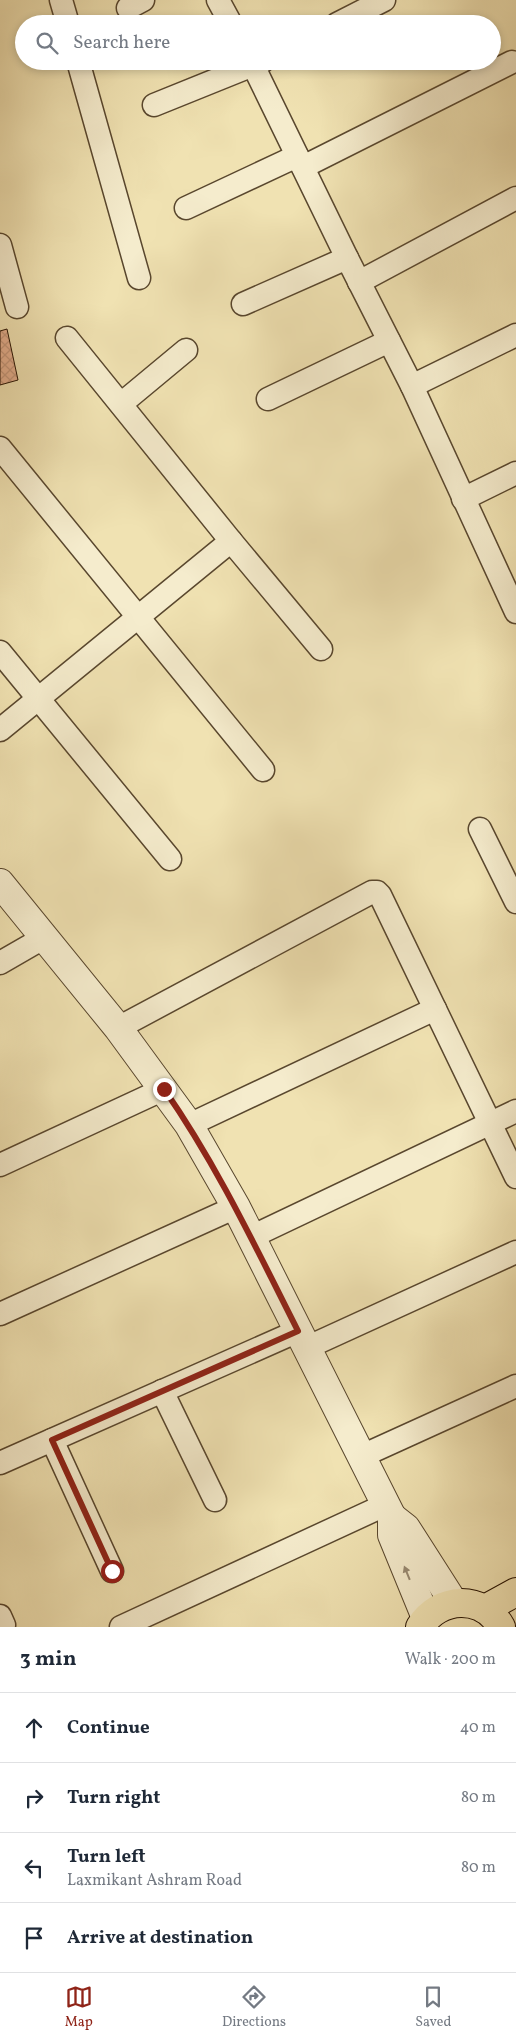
<!DOCTYPE html>
<meta charset="utf-8">
<style>
:root{--surface:#fff;--page:#f6f6f7;--text:#1f2937;--muted:#747a83;--line:#e0e1e3;--accent:#8f2418}
body{margin:0;font-family:Vollkorn,serif;background:var(--page);color:var(--text)}
.stop{position:absolute;width:15px;height:15px;margin:-11px;border:4px solid #8f2418;border-radius:50%;background:#fff}
.stop.end{background:#8f2418;border-color:#fff;box-shadow:0 1px 5px #0008}
.list{margin:0;padding:0;list-style:none}
h2{display:flex;justify-content:space-between;align-items:center;height:65px;margin:0;padding:0 20px;font-size:21px}
h2 small{font-size:16px;font-weight:400;color:var(--muted)}
.list li{display:grid;grid-template-columns:32px 1fr auto;gap:15px;align-items:center;box-sizing:border-box;height:70px;padding:0 20px;border-top:1px solid var(--line)}
.list b{display:block;font-size:19px;white-space:nowrap}
.list p{margin:0;font-size:16px;white-space:nowrap;color:var(--muted)}
.list em{font-size:16px;font-style:normal;color:var(--muted)}
.icon{flex:none;width:28px;height:28px;fill:none;stroke:currentColor;stroke-width:2;stroke-linecap:round;stroke-linejoin:round}
.map{position:relative;flex:none;width:516px;height:1627px;overflow:hidden}
.search{position:absolute;background:var(--surface);box-shadow:0 2px 8px #0003;left:15px;right:15px;top:15px;height:55px;display:flex;align-items:center;gap:12px;box-sizing:border-box;padding:0 18px;border-radius:28px;color:var(--muted);font-size:19px}
.sheet{height:345px;background:var(--surface)}
nav{display:flex;justify-content:space-around;align-items:center;box-sizing:border-box;height:70px;border-top:1px solid var(--line);background:var(--surface);font-size:14px;color:var(--muted)}
nav a{display:grid;justify-items:center;gap:2px}
nav .on{color:var(--accent)}
.map>svg:first-child{display:block}
</style>
<div class="map">
<svg width="516" height="1627" viewBox="0 0 516 1627">
<defs>
<pattern id="building-cross-hatch" width="8" height="8" patternUnits="userSpaceOnUse" patternTransform="scale(1.25)"><rect width="8" height="8" fill="#e4af8e"/><path d="M0 0l8 8M0 8l8-8" fill="none" stroke="#c49679"/></pattern>
</defs>
<rect width="100%" height="100%" fill="#f0e2b2"/>
<filter id="stains"><feTurbulence type="fractalNoise" baseFrequency=".004" numOctaves="4"/><feColorMatrix values="0 0 0 0 .2 0 0 0 0 .09 0 0 0 0 .02 0 0 0 .5 -.17"/></filter>
<radialGradient id="worn" r=".72"><stop offset=".6" stop-color="#630" stop-opacity="0"/><stop offset="1" stop-color="#630" stop-opacity=".3"/></radialGradient>
<polygon fill="url(#building-cross-hatch)" stroke="#271302" points="7,329 18,380 0,385 0,331"/>
<g fill="none" stroke-linecap="round" stroke-linejoin="round">
<g stroke="#59472e" stroke-width="25">
<g id="minor">
<polyline points="61,0 68,24"/>
<polyline points="218,0 231,24"/>
<polyline points="128,8 143,0"/>
<polyline points="337,24 384,0"/>
<polyline points="78,61 139,278"/>
<polyline points="251,61 347,258 412,386 516,612"/>
<polyline points="154,105 263,61"/>
<polyline points="303,167 512,62"/>
<polyline points="186,208 297,156"/>
<polyline points="0,245 17,307"/>
<polyline points="359,282 516,198"/>
<polyline points="243,304 347,258"/>
<polyline points="67,338 231,541 321,649"/>
<polyline points="412,386 516,335"/>
<polyline points="268,399 389,341"/>
<polyline points="121,404 186,350"/>
<polyline points="0,448 263,770"/>
<polyline points="463,499 516,473"/>
<polyline points="0,652 170,859"/>
<polyline points="0,730 231,541"/>
<polyline points="480,829 516,902"/>
<polyline points="0,963 45,937"/>
<polyline points="118,1028 372,892 377,892 380,895 516,1177"/>
<polyline points="189,1125 435,1009"/>
<polyline points="0,1165 164,1089"/>
<polyline points="251,1237 516,1111"/>
<polyline points="0,1314 236,1207"/>
<polyline points="306,1348 516,1252"/>
<polyline points="162,1391 215,1500"/>
<polyline points="52,1440 112,1571"/>
<polyline points="362,1456 516,1386"/>
<polyline points="0,1463 298,1331"/>
<polyline points="0,1616 4,1625"/>
<polyline points="121,1627 385,1505"/>
</g>
</g>
<g stroke="#59472e" stroke-width="30">
<g id="tertiary">
<polyline points="0,883 118,1028 189,1125 236,1207 392,1517 392,1535 426,1618"/>
<polyline points="392,1517 406,1528 454,1603"/>
</g>
</g>
<g stroke="#271302" stroke-width="30">
<g id="primary">
<polyline points="485,1609 516,1592"/>
<path d="M420,1627C439,1596 483,1594 501,1627"/>
</g>
</g>
<use href="#minor" stroke="#f5eccd" stroke-width="22"/>
<use href="#tertiary" stroke="#f5eccd" stroke-width="28"/>
<use href="#primary" stroke="#f0e2b2" stroke-width="28"/>
</g>
<defs><path id="oneway-solid" d="M-6-.8H1V-3.2L6.5 0L1 3.2V.8H-6Z" transform="scale(1.25)"/></defs>
<use fill="#988a72" href="#oneway-solid" transform="translate(407 1573) rotate(-112)"/>
<g fill="none" stroke-linecap="round" stroke-linejoin="round">
<path stroke="#8f2418" stroke-width="6" d="M112,1571L52,1440L298,1331C256,1248 217,1165 164,1089"/>
</g>
<rect width="100%" height="100%" filter="url(#stains)"/>
<rect width="100%" height="100%" fill="url(#worn)"/>
</svg>
<div class="stop" style="left:112px;top:1571px"></div>
<div class="stop end" style="left:164px;top:1089px"></div>
<div class="search"><svg class="icon" aria-label="search" viewBox="0 0 24 24"><circle cx="10" cy="10" r="6"/><path d="M15 15l6 6"/></svg>Search here</div>
</div>
<section class="sheet">
<h2>3 min<small>Walk · 200 m</small></h2>
<ul class="list">
<li><svg class="icon" aria-label="ahead" viewBox="0 0 24 24"><path d="M12 20V5M6 11l6-6 6 6"/></svg><div><b>Continue</b></div><em>40 m</em></li>
<li><svg class="icon" aria-label="right" viewBox="0 0 24 24"><path d="M7 20v-9h11M14 6l5 5-5 5"/></svg><div><b>Turn right</b></div><em>80 m</em></li>
<li><svg class="icon" aria-label="left" viewBox="0 0 24 24"><path d="M17 20v-9H6M10 6l-5 5 5 5"/></svg><div><b>Turn left</b><p>Laxmikant Ashram Road</p></div><em>80 m</em></li>
<li><svg class="icon" aria-label="arrive" viewBox="0 0 24 24"><path d="M6 21V4h12l-3 4 3 4H6"/></svg><div><b>Arrive at destination</b></div></li>
</ul>
</section>
<nav>
<a class="on"><svg class="icon" aria-label="map" viewBox="0 0 24 24"><path d="M3 6l6-2 6 2 6-2v14l-6 2-6-2-6 2zM9 4v14M15 6v14"/></svg>Map</a>
<a><svg class="icon" aria-label="directions" viewBox="0 0 24 24"><path d="M12 3l9 9-9 9-9-9zM9 14v-3h6M13 9l2 2-2 2"/></svg>Directions</a>
<a><svg class="icon" aria-label="saved" viewBox="0 0 24 24"><path d="M7 4h10v16l-5-4-5 4z"/></svg>Saved</a>
</nav>
